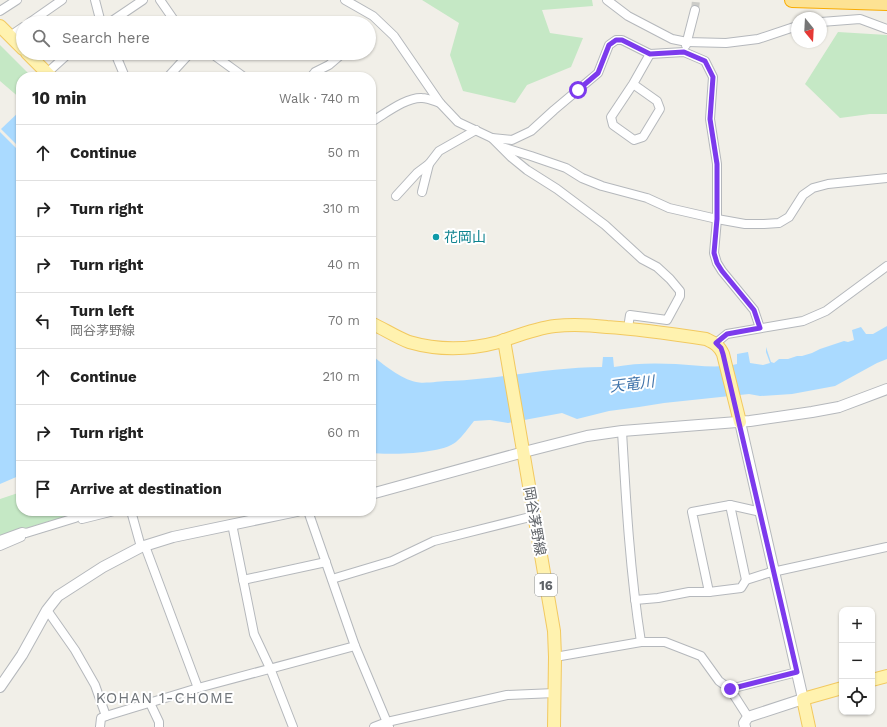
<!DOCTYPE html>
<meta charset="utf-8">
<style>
:root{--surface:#fff;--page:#f2f2f2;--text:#222;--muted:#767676;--line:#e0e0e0}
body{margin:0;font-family:"Work Sans","Noto Sans JP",sans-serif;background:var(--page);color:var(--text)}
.controls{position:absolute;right:12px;bottom:12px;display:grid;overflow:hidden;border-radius:8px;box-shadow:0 1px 3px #0004}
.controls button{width:36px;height:36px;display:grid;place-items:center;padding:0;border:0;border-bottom:1px solid var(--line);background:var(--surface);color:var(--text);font:20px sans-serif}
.compass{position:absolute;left:791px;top:12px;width:36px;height:36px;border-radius:50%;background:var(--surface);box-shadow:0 1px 3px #0004;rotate:162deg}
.stop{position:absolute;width:12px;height:12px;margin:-9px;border:3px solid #7c3aed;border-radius:50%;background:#fff}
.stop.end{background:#7c3aed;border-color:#fff;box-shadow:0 1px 4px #0008}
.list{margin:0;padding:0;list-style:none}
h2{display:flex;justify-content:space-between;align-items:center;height:52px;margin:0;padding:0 16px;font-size:17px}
h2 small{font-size:13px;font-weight:400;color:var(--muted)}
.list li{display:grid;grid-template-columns:26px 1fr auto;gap:12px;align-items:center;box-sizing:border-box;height:56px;padding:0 16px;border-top:1px solid var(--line)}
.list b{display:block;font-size:15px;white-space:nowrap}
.list p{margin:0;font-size:13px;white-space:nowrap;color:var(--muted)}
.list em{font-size:13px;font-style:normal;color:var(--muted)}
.icon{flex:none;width:22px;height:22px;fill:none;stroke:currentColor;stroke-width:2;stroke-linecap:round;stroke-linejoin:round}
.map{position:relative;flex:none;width:887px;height:727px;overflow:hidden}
.search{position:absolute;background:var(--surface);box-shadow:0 1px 3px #0004;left:16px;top:16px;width:360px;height:44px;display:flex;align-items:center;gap:10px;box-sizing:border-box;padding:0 14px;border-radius:22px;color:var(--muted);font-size:15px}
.panel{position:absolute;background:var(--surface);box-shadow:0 1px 3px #0004;left:16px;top:72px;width:360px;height:444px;border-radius:16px}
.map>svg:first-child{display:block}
</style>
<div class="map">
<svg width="887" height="727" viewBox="0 0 887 727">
<rect width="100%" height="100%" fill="#f1efe8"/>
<g fill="#c5e8c5">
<polygon points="422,0 592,0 593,6 542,10 550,33 583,38 571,67 527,85 515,103 463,91 450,55 459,23"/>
<polygon points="838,32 887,35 887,114 870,114 840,118 805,84"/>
<polygon points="0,45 32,77 21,77 21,99 0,81"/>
<polygon points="21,492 21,511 84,511 10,533 0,538 0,499"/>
</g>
<g fill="#aadaff">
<polygon points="21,110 21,149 1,129"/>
<polygon points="0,132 21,153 21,475 0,484"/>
<path d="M887,326V359L877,363L835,386L792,394L760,396L749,394L664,403L639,407L609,411L577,419L562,413L508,423L490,420L474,421C468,428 463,436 456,442C442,454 389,455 371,453V355C383,364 401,379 416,382C424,384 440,381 449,381C500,379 551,367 602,367L603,357H613L614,367C634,363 655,363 676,364C696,365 717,369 737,364V354L748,352L750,363L763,365L770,363L766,352V347L771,362L774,363L779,359H788L797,356H802L812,353L820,349L844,341L848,342L854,340L852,330L861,327L866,334H873Z"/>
</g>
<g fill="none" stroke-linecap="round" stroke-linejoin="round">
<polyline stroke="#ccccc8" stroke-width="8" stroke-dasharray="8 4" stroke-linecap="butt" points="695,10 696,0"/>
<g stroke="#b5b8bc" stroke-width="10">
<g id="minor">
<polyline points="95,0 101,23"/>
<polyline points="160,0 176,23"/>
<polyline points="345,0 373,16 394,36 440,103 458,122 492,138 511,157 527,170 557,189 605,225 642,259 657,267 670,279 680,291 680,296 667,320 630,315 628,328"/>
<polyline points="607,0 628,16 672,39 687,42 726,43 758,39 797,26"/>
<polyline points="0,11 17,0"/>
<polyline points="821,22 860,19 887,29"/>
<polyline points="29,23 62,0"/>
<polyline points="109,23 143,0"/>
<polyline points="10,36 23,27"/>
<polyline points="686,45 695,10"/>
<polyline points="115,53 125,77"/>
<polyline points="211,53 244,77"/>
<polyline points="47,73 69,53"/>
<polyline points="168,77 190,53"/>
<polyline points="311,77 315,72 329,65 343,53"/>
<polyline points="633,84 657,101 660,109 643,137 634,140 613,125 611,117 633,84 650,54"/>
<path d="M371,122C385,114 406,97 422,98C428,98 434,101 440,103"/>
<polyline points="492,138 512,140 531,131 554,110 598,73 609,45 616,40 622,40 650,54 684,52 705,61 713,77 710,119 717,164 717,219 714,253 717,263 722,271 754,310 760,328"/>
<polyline points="502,147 531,156 566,168 582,178 602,186 647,198 669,208 717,219 745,224 764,224 779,223 789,217 803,195 813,188 828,184 887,178"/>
<polyline points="422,192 429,164"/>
<polyline points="396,196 417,173 429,164 439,151 476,130"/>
<polyline points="716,343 727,334 803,321 826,311 887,266"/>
<path d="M622,431C626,502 630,572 641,642"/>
<polyline points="730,505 761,512"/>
<polyline points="131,511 141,547"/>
<polyline points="308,511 355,646 389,727"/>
<polyline points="82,519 114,511"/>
<polyline points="232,524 254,634 270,668 293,727"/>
<polyline points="0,540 22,532 26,533 75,518 79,515 91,511"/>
<polyline points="0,546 21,537"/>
<polyline points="145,546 198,688"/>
<polyline points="332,579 392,561 434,541 534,516"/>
<polyline points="243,580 326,562"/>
<polyline points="709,592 692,512 730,505 746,580"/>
<polyline points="635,600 658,598 689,592 709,592 741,588 746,580 768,573 887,547"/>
<polyline points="47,610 75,650 95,685 106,716"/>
<polyline points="555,657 641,642 665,642 701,656 719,681 730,689 748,717"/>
<polyline points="730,689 797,672"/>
<polyline points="150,703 159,722 159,727"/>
<polyline points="100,727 101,718 106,716 198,688 355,646"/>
<polyline points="374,727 387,722 507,695 555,693"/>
</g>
</g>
<g stroke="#b5b8bc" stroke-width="12">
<g id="tertiary">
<polyline points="740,422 803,699 748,717 744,723 745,727"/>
<polyline points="371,494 524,452 587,436 622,431 750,421 812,412 839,407 887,389"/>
<polyline points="0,687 22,655 47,610 58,596 103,567 141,547 173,537 297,511"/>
</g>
</g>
<g stroke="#f2c960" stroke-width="14">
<g id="primary">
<polyline points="0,26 23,49"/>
<polyline points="27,53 51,77"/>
<path d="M371,323C384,329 396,337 409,342C440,351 469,350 499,342C517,336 536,328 555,326C572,324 590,325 607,327C640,329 673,334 706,339C714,343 719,345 723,354L740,422"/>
<polyline points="504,340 554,631 555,657 554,727"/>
<polyline points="872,680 887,676"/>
<polyline points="809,727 803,699 842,688"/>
</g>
</g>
<g stroke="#f9ab00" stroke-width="16">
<polyline id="motorway" points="792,0 887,3"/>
</g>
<use href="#minor" stroke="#fff" stroke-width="8"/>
<use href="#tertiary" stroke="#fff" stroke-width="10"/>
<use href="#primary" stroke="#fff2af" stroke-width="12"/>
<use href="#motorway" stroke="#fde293" stroke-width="14"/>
</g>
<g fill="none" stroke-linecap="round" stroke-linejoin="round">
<polyline stroke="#7c3aed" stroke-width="5" points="578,90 598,73 609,45 616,40 622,40 650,54 684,52 705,61 713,77 710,119 717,164 717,219 714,253 717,263 722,271 754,310 760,328 727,334 716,343 721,348 723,354 797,672 730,689"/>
</g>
<circle fill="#0f9aa8" stroke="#fff" stroke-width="1.5" cx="436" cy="237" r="4"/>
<g text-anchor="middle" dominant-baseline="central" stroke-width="4" stroke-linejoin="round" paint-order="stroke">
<rect fill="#fff" stroke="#8f9295" stroke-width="1" x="535" y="574" width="22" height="22" rx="3"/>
<g font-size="13" font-weight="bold" fill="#5f6368">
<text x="546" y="585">16</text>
</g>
<g font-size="14" fill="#0d838f" stroke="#fff" text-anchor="start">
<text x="444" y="237">花岡山</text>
</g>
<g font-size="14" fill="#5f6368" stroke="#fff">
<text transform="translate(535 521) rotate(80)">岡谷茅野線</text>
</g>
<g font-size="15" font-style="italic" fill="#4174aa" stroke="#fff">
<text transform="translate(632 384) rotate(-7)">天竜川</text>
</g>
<g font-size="15" letter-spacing="1" fill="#70757a" stroke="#fff">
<text x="165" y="698">KOHAN 1-CHOME</text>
</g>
</g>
</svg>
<div class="controls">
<button>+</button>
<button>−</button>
<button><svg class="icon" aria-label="locate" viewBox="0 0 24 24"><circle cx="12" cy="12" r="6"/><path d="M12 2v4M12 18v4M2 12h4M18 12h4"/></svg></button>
</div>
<svg class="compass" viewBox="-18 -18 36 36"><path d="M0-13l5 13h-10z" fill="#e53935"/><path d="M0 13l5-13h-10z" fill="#767676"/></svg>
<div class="stop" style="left:578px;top:90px"></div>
<div class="stop end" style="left:730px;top:689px"></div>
<div class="search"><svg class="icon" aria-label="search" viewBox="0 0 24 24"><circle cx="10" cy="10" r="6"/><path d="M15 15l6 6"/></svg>Search here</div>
<section class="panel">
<h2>10 min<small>Walk · 740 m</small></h2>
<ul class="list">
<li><svg class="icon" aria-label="ahead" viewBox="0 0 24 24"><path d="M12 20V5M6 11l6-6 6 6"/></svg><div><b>Continue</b></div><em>50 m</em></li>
<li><svg class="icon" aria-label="right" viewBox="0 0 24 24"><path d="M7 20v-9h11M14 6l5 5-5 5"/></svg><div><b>Turn right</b></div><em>310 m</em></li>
<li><svg class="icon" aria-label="right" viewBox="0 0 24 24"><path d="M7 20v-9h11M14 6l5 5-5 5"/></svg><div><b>Turn right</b></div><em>40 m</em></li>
<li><svg class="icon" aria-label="left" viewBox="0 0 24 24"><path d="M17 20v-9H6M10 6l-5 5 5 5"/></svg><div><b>Turn left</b><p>岡谷茅野線</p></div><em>70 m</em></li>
<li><svg class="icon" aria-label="ahead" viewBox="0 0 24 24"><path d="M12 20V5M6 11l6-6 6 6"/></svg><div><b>Continue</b></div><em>210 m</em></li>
<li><svg class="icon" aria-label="right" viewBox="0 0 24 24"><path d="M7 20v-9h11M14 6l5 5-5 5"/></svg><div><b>Turn right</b></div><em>60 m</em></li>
<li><svg class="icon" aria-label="arrive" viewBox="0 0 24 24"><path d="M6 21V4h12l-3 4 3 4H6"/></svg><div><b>Arrive at destination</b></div></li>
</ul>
</section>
</div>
